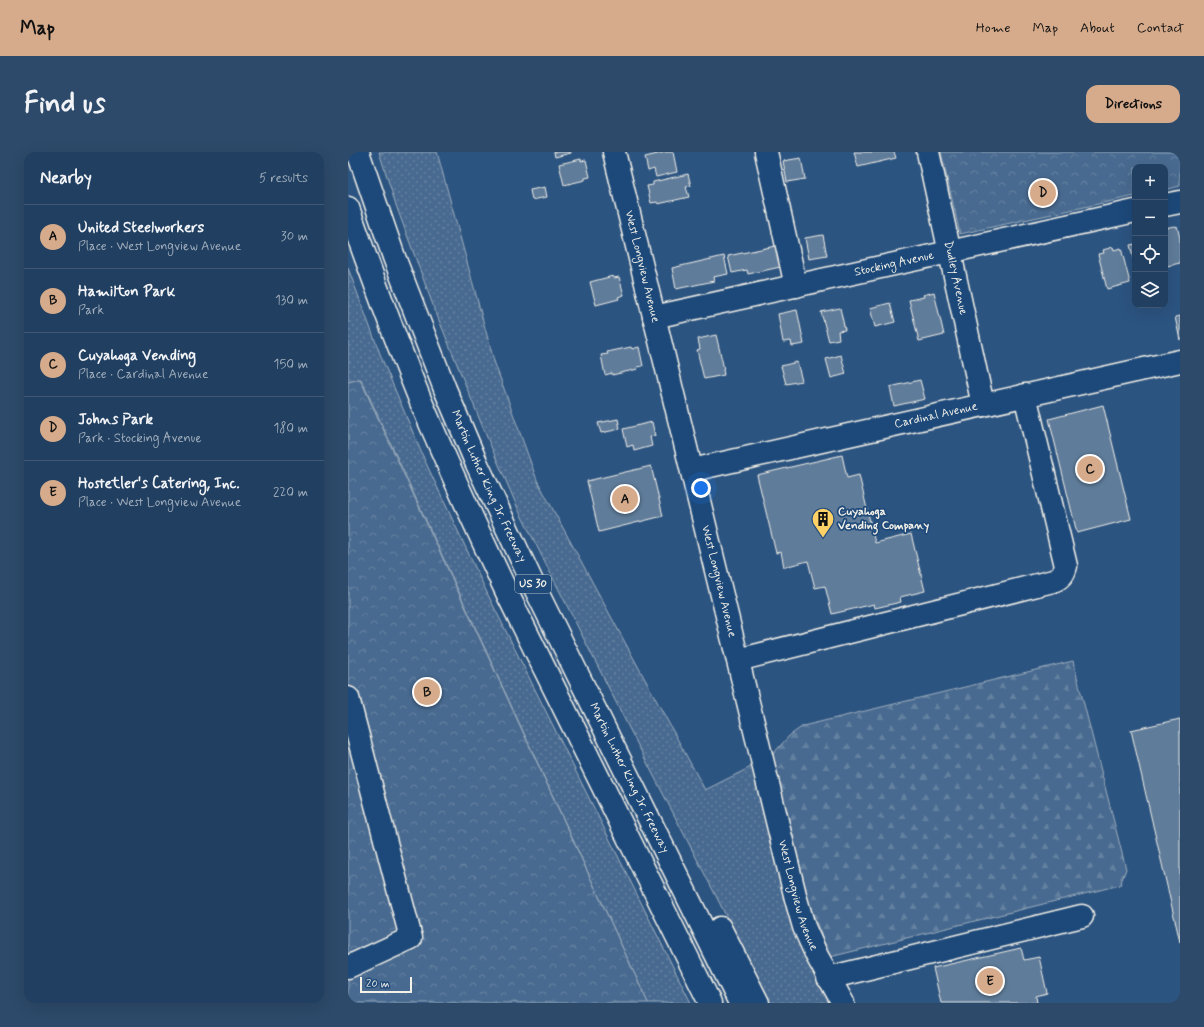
<!DOCTYPE html>
<meta charset="utf-8">
<style>
:root{--surface:#213f61;--page:#2d4a6a;--text:#f1f3f6;--muted:#a2afbd;--line:#3e5876;--accent:#d6ab8b}
body{margin:0;font-family:Mynerve,sans-serif;background:var(--page);color:var(--text)}
.controls{position:absolute;right:12px;top:12px;display:grid;overflow:hidden;border-radius:8px;box-shadow:0 4px 16px #0002}
.controls button{width:36px;height:36px;display:grid;place-items:center;padding:0;border:0;border-bottom:1px solid var(--line);background:var(--surface);color:var(--text);font:20px sans-serif}
.scale{position:absolute;left:12px;bottom:10px;width:52px;box-sizing:border-box;padding-left:4px;border:2px solid #f4f1e8;border-top:0;font-size:11px;line-height:14px;white-space:nowrap;color:#f4f1e8;-webkit-text-stroke:3px #1f4a7a;paint-order:stroke}
.you{position:absolute;left:353px;top:336px;width:14px;height:14px;margin:-10px;border:3px solid #fff;border-radius:50%;background:#1a73e8;box-shadow:0 0 0 6px #1a73e833}
.badge{display:grid;place-items:center;width:26px;height:26px;border-radius:50%;background:var(--accent);color:#111;font-size:13px;font-weight:700}
.pin{position:absolute;translate:-50% -50%;border:2px solid #fff;box-shadow:0 1px 4px #0006}
.list{margin:0;padding:0;list-style:none}
h2{display:flex;justify-content:space-between;align-items:center;height:52px;margin:0;padding:0 16px;font-size:17px}
h2 small{font-size:13px;font-weight:400;color:var(--muted)}
.list li{display:grid;grid-template-columns:26px 1fr auto;gap:12px;align-items:center;box-sizing:border-box;height:64px;padding:0 16px;border-top:1px solid var(--line)}
.list b{display:block;font-size:15px;white-space:nowrap}
.list p{margin:0;font-size:13px;white-space:nowrap;color:var(--muted)}
.list em{font-size:13px;font-style:normal;color:var(--muted)}
.icon{flex:none;width:22px;height:22px;fill:none;stroke:currentColor;stroke-width:2;stroke-linecap:round;stroke-linejoin:round}
.map{position:relative;flex:none;width:832px;height:851px;overflow:hidden;border-radius:12px}
header{display:flex;align-items:center;gap:24px;box-sizing:border-box;height:56px;padding:0 20px;background:var(--accent);color:#111}
header strong{font-size:19px}
nav{display:flex;gap:22px;margin-inline-start:auto;font-size:14px}
.intro{display:flex;align-items:center;justify-content:space-between;box-sizing:border-box;height:96px;padding:0 24px}
h1{margin:0;font-size:28px}
.button{padding:10px 18px;border-radius:12px;background:var(--accent);color:#111;font-size:14px;font-weight:700}
main{display:flex;gap:24px;padding:0 24px}
aside{flex:1;background:var(--surface);border-radius:12px;box-shadow:0 4px 16px #0002}
.map>svg:first-child{display:block}
</style>
<header>
<strong>Map</strong>
<nav><a>Home</a><a>Map</a><a>About</a><a>Contact</a></nav>
</header>
<div class="intro"><h1>Find us</h1><a class="button">Directions</a></div>
<main>
<aside>
<h2>Nearby<small>5 results</small></h2>
<ul class="list">
<li><span class="badge">A</span><div><b>United Steelworkers</b><p>Place · West Longview Avenue</p></div><em>30 m</em></li>
<li><span class="badge">B</span><div><b>Hamilton Park</b><p>Park</p></div><em>130 m</em></li>
<li><span class="badge">C</span><div><b>Cuyahoga Vending</b><p>Place · Cardinal Avenue</p></div><em>150 m</em></li>
<li><span class="badge">D</span><div><b>Johns Park</b><p>Park · Stocking Avenue</p></div><em>180 m</em></li>
<li><span class="badge">E</span><div><b>Hostetler's Catering, Inc.</b><p>Place · West Longview Avenue</p></div><em>220 m</em></li>
</ul>
</aside>
<div class="map">
<svg width="832" height="851" viewBox="0 0 832 851">
<defs>
<pattern id="grass-dots" width="8" height="8" patternUnits="userSpaceOnUse"><rect width="8" height="8" fill="#496b90"/><path d="M2 2h.1M6 6h.1" fill="none" stroke="#6481a0" stroke-width="1.8" stroke-linecap="round"/></pattern>
<pattern id="forest-firs" width="22" height="20" patternUnits="userSpaceOnUse"><rect width="22" height="20" fill="#496b90"/><path d="M5 1l3.5 6h-7zM16 11l3.5 6h-7z" fill="#6481a0"/></pattern>
<pattern id="park-crowns" width="20" height="18" patternUnits="userSpaceOnUse"><rect width="20" height="18" fill="#496b90"/><path d="M2 6a3 3 0 1 1 6 0M12 15a3 3 0 1 1 6 0" fill="none" stroke="#6481a0"/></pattern>
</defs>
<rect width="100%" height="100%" fill="#2c5481"/>
<filter id="ink" filterUnits="userSpaceOnUse"><feTurbulence type="fractalNoise" baseFrequency=".025" numOctaves="2"/><feDisplacementMap in="SourceGraphic" scale="8" xChannelSelector="R" yChannelSelector="G"/><feConvolveMatrix kernelMatrix="1 2 1 2 8 2 1 2 1" color-interpolation-filters="sRGB"/></filter>
<g filter="url(#ink)">
<g fill="url(#grass-dots)" stroke="#9eaebc">
<polygon points="31,0 89,0 146,209 189,328 357,638 405,614 453,795 469,829 482,851 422,851 368,744 280,574 171,359 138,283 86,156 49,56"/>
<polygon points="0,116 34,207 77,309 141,445 343,851 300,851 13,227 0,230"/>
</g>
<polygon fill="url(#forest-firs)" stroke="#9eaebc" points="725,509 778,717 772,733 482,805 461,752 424,603 441,584 455,574"/>
<g fill="url(#park-crowns)" stroke="#9eaebc">
<polygon points="593,0 832,0 832,34 817,38 817,15 787,15 787,44 612,82"/>
<polygon points="12,227 300,851 0,851 0,230"/>
</g>
<g fill="#5e7b9a" stroke="#f4f1e8">
<polygon points="206,0 223,0 223,1 207,5"/>
<polygon points="318,0 325,0 329,20 308,25 306,17 300,19 297,5"/>
<polygon points="506,0 546,0 548,6 510,15"/>
<polygon points="453,6 457,27 439,30 435,9"/>
<polygon points="233,7 233,9 238,8 242,25 237,26 237,28 216,33 211,12"/>
<polygon points="340,22 343,34 338,35 341,45 310,52 309,50 303,51 299,34 305,33 305,30"/>
<polygon points="197,35 199,45 184,48 182,38"/>
<polygon points="826,74 827,75 829,74 832,86 832,111 819,114 817,104 817,76"/>
<polygon points="475,83 479,104 461,107 457,86"/>
<polygon points="787,92 787,114 782,93"/>
<polygon points="432,93 437,114 400,122 399,118 384,121 380,104"/>
<polygon points="765,95 766,98 773,96 782,131 759,137 750,102 756,101 755,98"/>
<polygon points="376,104 380,122 365,125 366,129 328,137 324,116"/>
<polygon points="265,124 266,126 271,125 276,143 270,145 271,147 248,153 242,130"/>
<polygon points="586,140 596,183 571,189 561,148 576,145 575,143"/>
<polygon points="542,151 547,170 527,175 522,156"/>
<polygon points="492,156 497,178 490,179 491,187 481,189 473,160"/>
<polygon points="449,158 456,192 444,194 443,189 435,190 430,162"/>
<polygon points="832,164 832,188 827,165"/>
<polygon points="368,183 376,217 375,217 376,223 356,227 349,198 352,197 350,187"/>
<polygon points="283,195 284,197 291,195 295,214 289,215 290,217 264,223 264,221 257,223 253,203 260,202 259,200"/>
<polygon points="493,203 498,222 483,226 478,207"/>
<polygon points="449,210 454,229 438,232 433,214"/>
<polygon points="572,228 577,247 546,254 542,235"/>
<polygon points="755,253 783,367 729,381 701,267"/>
<polygon points="270,267 272,277 253,281 250,271"/>
<polygon points="304,270 307,284 302,285 304,294 286,299 285,293 279,295 275,277"/>
<polygon points="494,303 499,326 511,323 527,391 563,382 577,439 552,445 553,450 527,456 526,452 484,462 477,434 467,436 460,409 436,415 433,400 428,401 409,323"/>
<polygon points="303,314 315,364 251,380 239,329"/>
<polygon points="832,567 832,790 783,578"/>
<polygon points="673,796 676,808 691,805 699,841 688,844 689,851 593,851 585,816"/>
</g>
<g fill="none" stroke-linecap="round" stroke-linejoin="round">
<g stroke="#f4f1e8" stroke-width="25">
<g id="minor">
<path id="s1" d="M266,0L448,747L456,775L469,804L495,851"/>
<polyline points="418,0 448,134"/>
<path id="s2" d="M580,0L635,253"/>
<polyline points="817,53 832,50"/>
<path id="s3" d="M306,165L787,59"/>
<path id="s4" d="M344,318L832,209"/>
<path d="M390,508L705,429C713,426 716,422 718,414L677,243"/>
<polyline points="0,546 63,786 0,815"/>
<polyline points="480,826 734,764"/>
</g>
</g>
<g stroke="#f4f1e8" stroke-width="25">
<g id="highway">
<path id="s5" d="M10,0L46,105L97,237L128,310L187,436L392,851"/>
<path d="M0,56C23,121 47,186 73,250C101,316 131,382 162,447L362,851"/>
<polyline points="372,776 410,851"/>
</g>
</g>
<use href="#minor" stroke="#1f4a7a" stroke-width="22"/>
<use href="#highway" stroke="#1f4a7a" stroke-width="22"/>
</g>
</g>
<defs>
<g id="building-pin" transform="scale(1.15)"><path d="M0 17L-7.5 6A9.5 9.5 0 1 1 7.5 6Z" fill="#ffd166" stroke="#1f4a7a"/><path d="M-4-6H4V6H1V3H-1V6H-4ZM-2.5-4.3h1.7v1.8h-1.7ZM.8-4.3h1.7v1.8H.8ZM-2.5-1h1.7V.8h-1.7ZM.8-1h1.7V.8H.8Z" fill="#111"/></g>
</defs>
<g fill-rule="evenodd">
<use href="#building-pin" x="475" y="367"/>
</g>
<g text-anchor="middle" dominant-baseline="central" stroke-width="3.5" stroke-linejoin="round" paint-order="stroke">
<rect fill="#1f4a7a" stroke="#b4bfc7" stroke-width="1" x="167" y="423" width="36" height="18" rx="3"/>
<g font-size="11" font-weight="bold" fill="#f4f1e8">
<text x="185" y="432">US 30</text>
</g>
<g font-size="12" fill="#f4f1e8" stroke="#1f4a7a">
<text stroke="none"><textPath href="#s3" startOffset="246">Stocking Avenue</textPath></text>
<text stroke="none"><textPath href="#s1" startOffset="118">West Longview Avenue</textPath></text>
<text stroke="none"><textPath href="#s2" startOffset="129">Dudley Avenue</textPath></text>
<text stroke="none"><textPath href="#s4" startOffset="250">Cardinal Avenue</textPath></text>
<text stroke="none"><textPath href="#s5" startOffset="359">Martin Luther King Jr. Freeway</textPath></text>
<text stroke="none"><textPath href="#s1" startOffset="442">West Longview Avenue</textPath></text>
<text stroke="none"><textPath href="#s5" startOffset="683">Martin Luther King Jr. Freeway</textPath></text>
<text stroke="none"><textPath href="#s1" startOffset="766">West Longview Avenue</textPath></text>
</g>
<g font-size="12" font-weight="bold" fill="#f4f1e8" stroke="#1f4a7a" text-anchor="start">
<text x="490" y="360">Cuyahoga<tspan x="490" dy="14">Vending Company</tspan></text>
</g>
</g>
</svg>
<div class="controls">
<button>+</button>
<button>−</button>
<button><svg class="icon" aria-label="locate" viewBox="0 0 24 24"><circle cx="12" cy="12" r="6"/><path d="M12 2v4M12 18v4M2 12h4M18 12h4"/></svg></button>
<button><svg class="icon" aria-label="layers" viewBox="0 0 24 24"><path d="M12 4l9 5-9 5-9-5zM3 14l9 5 9-5"/></svg></button>
</div>
<div class="scale">20 m</div>
<div class="you"></div>
<div class="pin badge" style="left:277px;top:347px">A</div>
<div class="pin badge" style="left:79px;top:540px">B</div>
<div class="pin badge" style="left:742px;top:317px">C</div>
<div class="pin badge" style="left:695px;top:41px">D</div>
<div class="pin badge" style="left:642px;top:829px">E</div>
</div>
</main>
